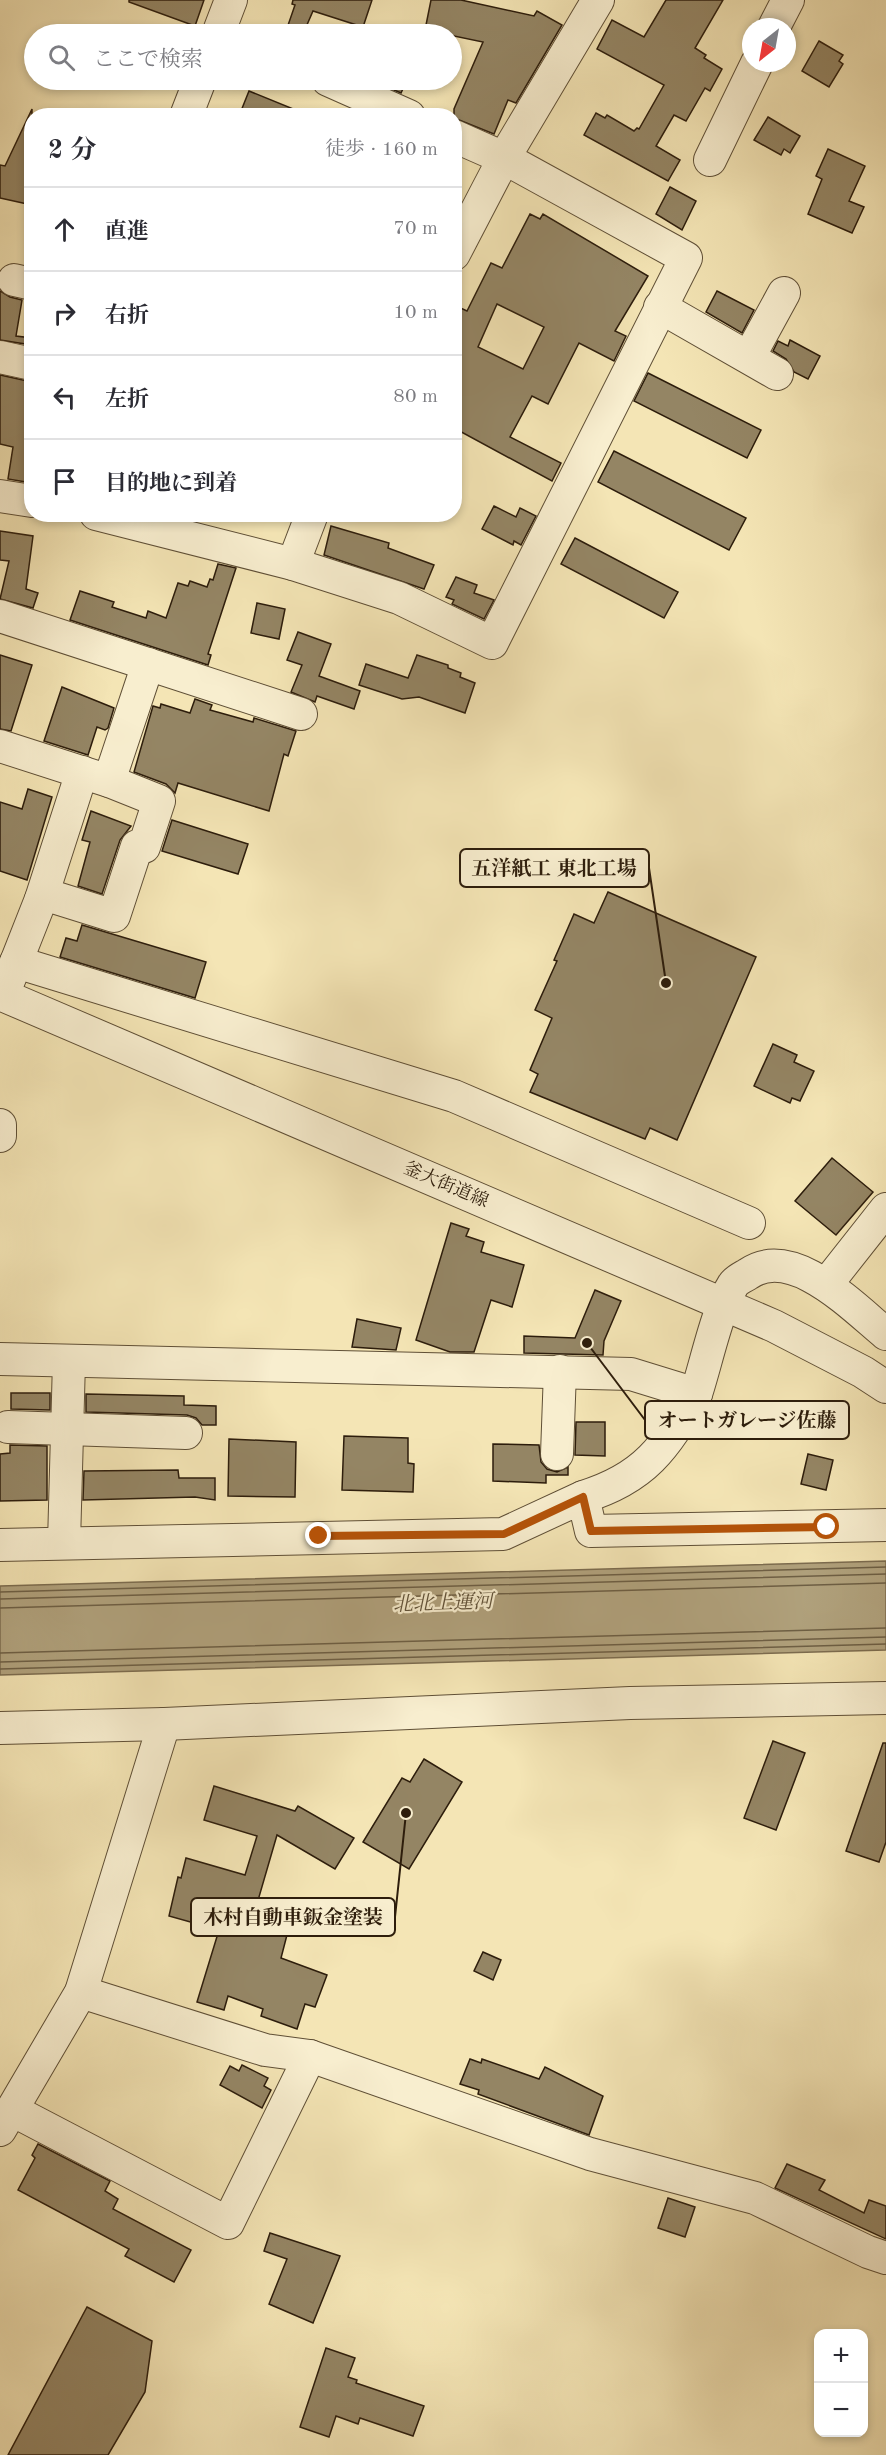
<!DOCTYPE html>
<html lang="ja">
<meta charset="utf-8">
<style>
:root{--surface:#fff;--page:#f2f2f3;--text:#2b2b33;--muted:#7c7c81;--line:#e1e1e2}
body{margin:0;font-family:"Old Standard TT","Noto Serif JP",serif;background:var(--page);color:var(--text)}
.controls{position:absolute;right:18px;bottom:18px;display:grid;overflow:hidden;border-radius:12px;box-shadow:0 3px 9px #0003}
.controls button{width:54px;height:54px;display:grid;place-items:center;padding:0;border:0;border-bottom:2px solid var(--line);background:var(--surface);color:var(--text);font:30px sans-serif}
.compass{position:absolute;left:742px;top:18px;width:54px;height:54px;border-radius:50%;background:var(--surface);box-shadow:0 3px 9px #0003;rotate:211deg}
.stop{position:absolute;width:18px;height:18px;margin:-14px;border:4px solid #b45309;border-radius:50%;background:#fff}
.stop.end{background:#b45309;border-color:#fff;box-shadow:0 2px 6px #0008}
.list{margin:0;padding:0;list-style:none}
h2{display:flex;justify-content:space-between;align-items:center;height:78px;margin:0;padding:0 24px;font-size:26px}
h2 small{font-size:20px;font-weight:400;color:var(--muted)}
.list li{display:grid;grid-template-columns:39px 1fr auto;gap:18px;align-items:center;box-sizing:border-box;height:84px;padding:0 24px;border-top:2px solid var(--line)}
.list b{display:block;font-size:22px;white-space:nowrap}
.list em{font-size:20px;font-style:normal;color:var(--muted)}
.icon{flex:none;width:33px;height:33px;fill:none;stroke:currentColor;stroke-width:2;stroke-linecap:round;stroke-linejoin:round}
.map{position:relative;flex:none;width:886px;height:2455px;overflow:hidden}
.search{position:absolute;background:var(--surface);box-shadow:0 3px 9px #0003;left:24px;top:24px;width:438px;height:66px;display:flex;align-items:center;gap:15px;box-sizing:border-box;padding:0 21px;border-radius:33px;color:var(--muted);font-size:22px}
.panel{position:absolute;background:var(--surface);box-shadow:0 3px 9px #0003;left:24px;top:108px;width:438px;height:414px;border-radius:24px}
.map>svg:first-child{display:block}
</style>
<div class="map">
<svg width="886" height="2455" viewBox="0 0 886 2455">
<rect width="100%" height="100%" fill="#f4e5b5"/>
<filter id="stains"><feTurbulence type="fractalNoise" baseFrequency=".00333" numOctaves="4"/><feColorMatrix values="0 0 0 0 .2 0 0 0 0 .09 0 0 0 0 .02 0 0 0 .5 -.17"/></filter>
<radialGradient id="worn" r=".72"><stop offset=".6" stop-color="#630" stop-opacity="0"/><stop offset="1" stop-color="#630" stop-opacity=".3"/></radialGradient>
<polygon fill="#b0a17c" stroke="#7c6c4f" stroke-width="1.5" points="886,1561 886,1650 0,1675 0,1586"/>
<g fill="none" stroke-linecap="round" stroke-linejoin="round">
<g stroke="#6e5f44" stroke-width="1.5">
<polyline points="0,1592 886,1567"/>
<polyline points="0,1599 886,1574"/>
<polyline points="0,1608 886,1583"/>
<polyline points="0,1653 886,1628"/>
<polyline points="0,1662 886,1637"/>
<polyline points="0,1669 886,1644"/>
</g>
</g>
<g fill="#948564" stroke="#2d1d0c" stroke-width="1.5" fill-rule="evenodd">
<polygon points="129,0 204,0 195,26 129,2"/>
<polygon points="293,0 372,0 363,27 313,11 303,34 285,34 295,5 292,4"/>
<polygon points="431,0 461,0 534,16 537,11 562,25 516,103 508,100 494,134 454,118 454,109 483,42 425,30"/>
<polygon points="666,0 723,0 695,48 706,55 704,58 722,69 710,91 705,88 686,121 674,115 656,146 680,160 668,181 584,135 596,113 605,118 607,115 634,131 637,128 639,129 664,85 597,49 612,20 644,37"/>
<polygon points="819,41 843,55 839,61 843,64 829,87 802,71"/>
<polygon points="371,80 407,80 401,93"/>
<polygon points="249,91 308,115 308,116 239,116"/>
<polygon points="32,109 32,205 0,198 0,165 5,166"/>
<polygon points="768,117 800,136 790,153 784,149 781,155 754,140"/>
<polygon points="828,149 865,166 849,201 864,207 852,233 808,214 822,179 816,176"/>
<polygon points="670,187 696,201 682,230 656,214"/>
<path d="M530,214L540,219L543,214L648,276L615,331L626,336L614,361L579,343L548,404L532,396L510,437L561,463L552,481L454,428V305L467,311L491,263L502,268ZM497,304L544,327L523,369L478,347Z"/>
<polygon points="0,291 10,297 22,300 16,336 32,338 32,345 0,340"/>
<polygon points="717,291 754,310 742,333 706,312"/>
<polygon points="790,340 820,356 808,379 794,372 786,359 773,351 778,341 788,346"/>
<polygon points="648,373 761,430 747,458 634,401"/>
<polygon points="0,375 32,382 32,483 8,479 13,447 0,444"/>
<polygon points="614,451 746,518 729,550 598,482"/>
<polygon points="494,506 516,517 520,508 536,516 521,545 514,541 513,545 482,529"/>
<polygon points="331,526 389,543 388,548 434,565 424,589 324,555"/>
<polygon points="0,531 33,536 26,589 38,593 33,608 0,599 9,561 0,560"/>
<polygon points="575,538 678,592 664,618 561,564"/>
<polygon points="218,564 236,568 208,654 211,655 208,665 70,620 80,591 114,602 112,607 146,618 148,611 166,618 178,583 188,586 190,581 207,587 210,579 213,580"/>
<polygon points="456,577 477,585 474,593 494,600 484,619 452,604 454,600 446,597"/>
<polygon points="257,603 285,609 279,639 251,633"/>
<polygon points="298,632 331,644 319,676 360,691 354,709 317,696 315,702 291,692 302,665 287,660"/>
<polygon points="0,655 32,665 11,731 0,729"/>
<polygon points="417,655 448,665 448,668 461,673 460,677 475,683 465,713 419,697 402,699 359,685 366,664 408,678"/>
<polygon points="62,687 114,708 108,728 105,730 97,727 88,755 44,741"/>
<polygon points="195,699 212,705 210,710 253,722 254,718 296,731 288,756 284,754 269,811 178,783 175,793 166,784 134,772 153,706 160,708 161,704 190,713"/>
<polygon points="28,789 52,797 27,880 0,871 0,802 22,809"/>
<polygon points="91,811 131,826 120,840 102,894 78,886 90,842 82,840"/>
<polygon points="172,820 248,844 238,874 162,851"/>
<polygon points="608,892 756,957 677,1140 650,1128 645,1139 530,1092 538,1074 530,1070 552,1018 535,1010 557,961 554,960 574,914 594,923"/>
<polygon points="82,925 206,962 195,998 60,957 66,938 77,941"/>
<polygon points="773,1044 797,1055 794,1062 814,1071 800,1101 792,1098 790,1103 754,1086"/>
<polygon points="832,1158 873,1192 836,1235 795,1201"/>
<polygon points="451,1223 469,1229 466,1236 484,1242 481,1252 524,1265 512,1307 491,1300 474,1352 450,1352 416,1340"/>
<polygon points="595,1290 621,1301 604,1341 603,1355 524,1353 524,1336 575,1338"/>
<polygon points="357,1319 401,1328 396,1350 352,1347"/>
<polygon points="11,1393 50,1393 50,1410 11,1409"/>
<polygon points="86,1394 184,1396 184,1405 216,1406 216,1425 202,1425 196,1418 187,1415 86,1412"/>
<polygon points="576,1422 605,1422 605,1456 575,1455"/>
<polygon points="344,1436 408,1438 408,1463 414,1464 413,1492 342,1490"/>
<polygon points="229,1439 296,1442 295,1497 228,1496"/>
<polygon points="493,1444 539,1445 541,1462 547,1469 557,1472 568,1467 568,1475 546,1475 546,1483 493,1481"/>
<polygon points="10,1445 47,1446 47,1500 0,1501 0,1454 10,1453"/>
<polygon points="808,1454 833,1460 826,1490 801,1484"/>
<polygon points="178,1470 179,1478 215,1478 215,1500 195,1497 83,1500 84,1471"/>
<polygon points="773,1741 805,1753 776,1830 744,1818"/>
<polygon points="883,1743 886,1743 886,1842 879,1862 846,1851"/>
<polygon points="424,1759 462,1782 409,1869 363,1842 402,1778 410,1782"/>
<polygon points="214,1786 295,1811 298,1806 354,1838 335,1869 277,1835 252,1921 288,1931 281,1958 327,1975 315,2007 305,2004 297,2029 261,2016 263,2009 228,1996 224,2010 197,2002 219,1930 169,1916 178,1877 181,1878 186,1858 245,1875 257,1836 204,1820"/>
<polygon points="483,1952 501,1960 493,1980 474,1971"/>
<polygon points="470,2059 481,2063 482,2059 539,2079 545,2067 603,2096 589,2135 478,2094 479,2090 460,2084"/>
<polygon points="242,2065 268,2078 264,2086 271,2090 262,2108 220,2085 230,2066 239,2071"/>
<polygon points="38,2144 110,2181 105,2191 118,2199 113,2209 191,2250 174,2282 125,2256 129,2249 18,2190 35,2158 32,2155"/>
<polygon points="787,2164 825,2180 819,2190 864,2213 869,2200 886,2206 886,2239 775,2188"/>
<polygon points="668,2198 695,2207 685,2237 658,2228"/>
<polygon points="270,2233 340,2256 313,2323 269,2304 287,2259 264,2251"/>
<polygon points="87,2307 152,2341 145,2392 108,2455 8,2455"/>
<polygon points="326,2348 355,2358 348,2377 357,2380 356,2383 424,2406 413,2436 360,2418 358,2424 336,2416 329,2437 300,2427"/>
</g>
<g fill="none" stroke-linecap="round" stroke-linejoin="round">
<g stroke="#5f4f36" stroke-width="34">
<g id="minor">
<polyline points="774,27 788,0"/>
<polyline points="218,34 231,0"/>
<polyline points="328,80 409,116"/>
<polyline points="186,116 200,80"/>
<polyline points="710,160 757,63"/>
<polyline points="454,254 504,158 598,0"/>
<polyline points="14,280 32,284"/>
<polyline points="660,307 777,374"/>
<polyline points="0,357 32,364"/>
<polyline points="749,357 784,293"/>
<polyline points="0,496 32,501"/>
<polyline points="96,514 293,564 399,598 492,643 686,258 504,158 454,136"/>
<polyline points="293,564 312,514"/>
<polyline points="0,616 301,714"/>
<polyline points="0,746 109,781 148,664"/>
<polyline points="41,899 50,896 114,916 137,846 144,847 159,801 109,781"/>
<polyline points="16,962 454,1096 749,1223"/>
<polyline points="9,980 41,899 82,772"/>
<polyline points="0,994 774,1326 863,1372 886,1387"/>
<polyline points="0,1125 0,1136"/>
<polyline points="826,1285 886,1209"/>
<path d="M0,1359L631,1374L696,1394C706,1364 717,1310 733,1285C736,1280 743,1277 748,1274C792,1243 853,1307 886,1334"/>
<polyline points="8,1427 186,1433"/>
<polyline points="557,1454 560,1371"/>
<path d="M583,1497C645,1478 665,1448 696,1394"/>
<polyline points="64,1543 69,1361"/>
<polyline points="0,1545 503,1534 583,1497 591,1531 886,1525"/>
<polyline points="0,1728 164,1724 630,1703 886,1698"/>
<polyline points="81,1992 265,2050 310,2056 590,2154 755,2198 868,2252 886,2258"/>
<polyline points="12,2110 228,2223 310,2056"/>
<polyline points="0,2130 81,1992 164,1724"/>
</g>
</g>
<use href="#minor" stroke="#f8eecf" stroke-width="32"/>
</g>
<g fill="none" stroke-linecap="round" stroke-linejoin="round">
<polyline stroke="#b45309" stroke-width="8" points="319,1536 504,1534 583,1497 591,1531 827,1527"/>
</g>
<g text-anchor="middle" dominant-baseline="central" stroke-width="4.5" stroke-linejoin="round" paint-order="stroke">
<g font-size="18" fill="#2d1d0c" stroke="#f8eecf">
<text transform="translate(446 1185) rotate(23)">釜大街道線</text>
</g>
<g font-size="20" font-style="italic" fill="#615239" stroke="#f8eecf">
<text transform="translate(443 1604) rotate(-2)">北北上運河</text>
</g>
</g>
<path fill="none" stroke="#2d1d0c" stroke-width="2" d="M666 983L649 868M587 1343L645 1420M406 1813L395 1917"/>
<g fill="#2d1d0c" stroke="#f8eecf" stroke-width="2">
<circle cx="666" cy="983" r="6"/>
<circle cx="587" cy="1343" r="6"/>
<circle cx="406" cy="1813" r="6"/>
</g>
<g fill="#f8eecf" stroke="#2d1d0c" stroke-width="2">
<rect x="460" y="849" width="189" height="38" rx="6"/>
<rect x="645" y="1401" width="204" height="38" rx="6"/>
<rect x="191" y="1898" width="204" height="38" rx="6"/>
</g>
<g font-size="20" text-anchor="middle" font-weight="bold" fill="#2d1d0c">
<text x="554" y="875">五洋紙工 東北工場</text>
<text x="747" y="1427">オートガレージ佐藤</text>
<text x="293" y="1924">木村自動車鈑金塗装</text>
</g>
<rect width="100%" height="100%" filter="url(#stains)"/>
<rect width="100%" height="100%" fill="url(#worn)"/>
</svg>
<div class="controls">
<button>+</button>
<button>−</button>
</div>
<svg class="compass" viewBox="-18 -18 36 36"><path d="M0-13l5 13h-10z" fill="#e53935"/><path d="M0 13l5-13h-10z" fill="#7c7c81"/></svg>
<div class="stop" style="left:827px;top:1527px"></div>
<div class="stop end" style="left:319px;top:1536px"></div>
<div class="search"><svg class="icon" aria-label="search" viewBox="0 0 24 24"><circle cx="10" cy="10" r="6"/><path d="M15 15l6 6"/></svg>ここで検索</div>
<section class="panel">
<h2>2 分<small>徒歩 · 160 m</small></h2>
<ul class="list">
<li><svg class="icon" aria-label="ahead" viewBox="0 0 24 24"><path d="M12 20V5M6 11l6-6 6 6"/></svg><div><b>直進</b></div><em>70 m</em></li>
<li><svg class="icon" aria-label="right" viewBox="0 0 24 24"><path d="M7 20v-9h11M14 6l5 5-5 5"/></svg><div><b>右折</b></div><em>10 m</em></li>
<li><svg class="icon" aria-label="left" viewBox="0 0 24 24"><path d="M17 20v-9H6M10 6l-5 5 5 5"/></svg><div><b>左折</b></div><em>80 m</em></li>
<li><svg class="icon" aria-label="arrive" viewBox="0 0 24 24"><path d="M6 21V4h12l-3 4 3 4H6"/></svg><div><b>目的地に到着</b></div></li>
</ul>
</section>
</div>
